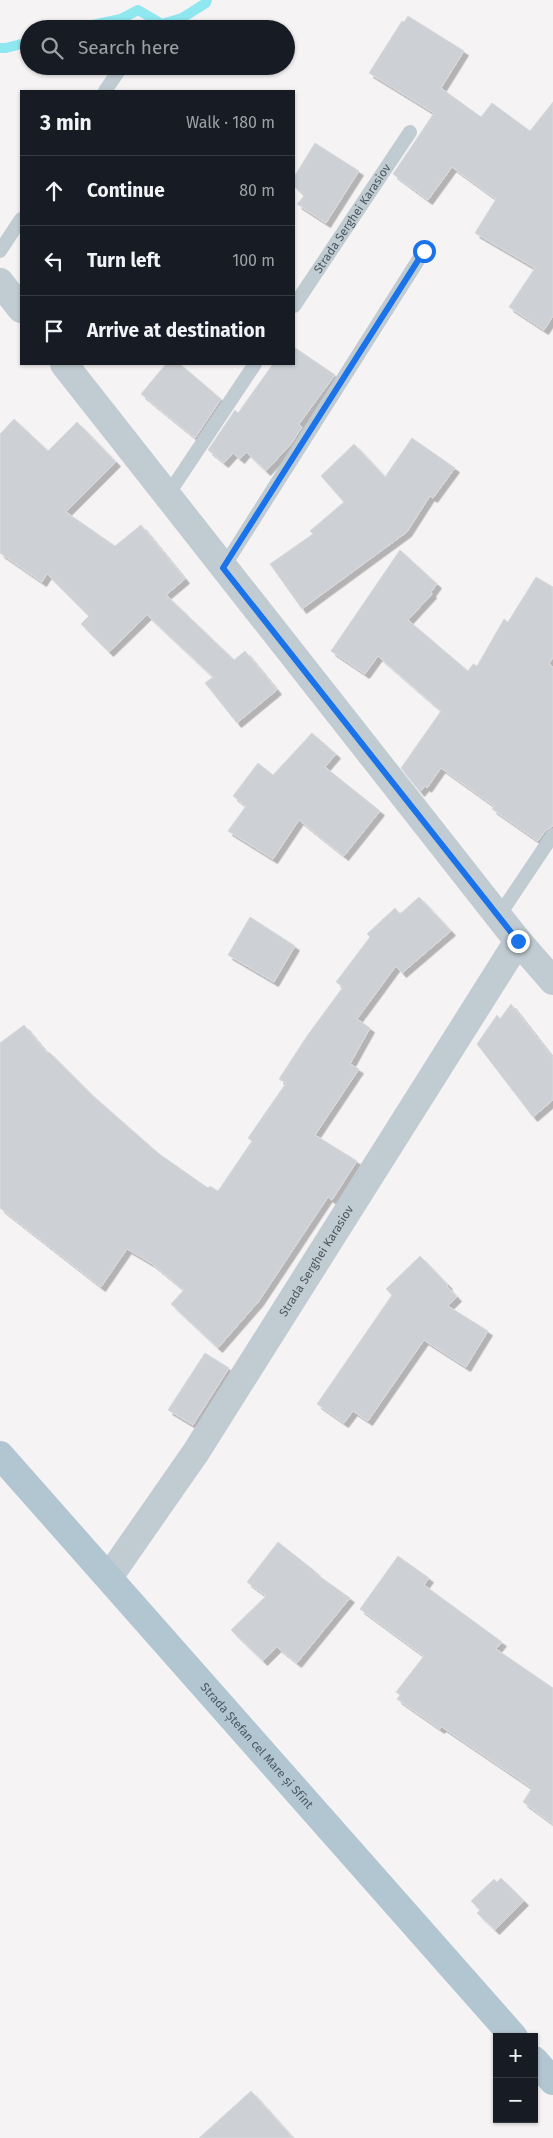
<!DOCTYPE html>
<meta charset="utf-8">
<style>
:root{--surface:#171b24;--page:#20242c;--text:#f1f3f6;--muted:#9ea1a6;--line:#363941}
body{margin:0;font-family:"Fira Sans",sans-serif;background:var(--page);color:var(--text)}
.controls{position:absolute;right:15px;bottom:15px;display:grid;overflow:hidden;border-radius:0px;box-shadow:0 1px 4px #0004}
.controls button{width:45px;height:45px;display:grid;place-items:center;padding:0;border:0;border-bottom:1px solid var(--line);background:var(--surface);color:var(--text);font:25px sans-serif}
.stop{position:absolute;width:15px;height:15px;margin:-11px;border:4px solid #1a73e8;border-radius:50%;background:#fff}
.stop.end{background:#1a73e8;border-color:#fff;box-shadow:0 1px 5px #0008}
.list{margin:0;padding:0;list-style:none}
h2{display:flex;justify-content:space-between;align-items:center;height:65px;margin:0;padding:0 20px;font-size:21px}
h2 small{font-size:16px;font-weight:400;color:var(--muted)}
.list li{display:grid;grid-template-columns:32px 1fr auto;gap:15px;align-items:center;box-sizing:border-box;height:70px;padding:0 20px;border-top:1px solid var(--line)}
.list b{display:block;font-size:19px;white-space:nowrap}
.list em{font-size:16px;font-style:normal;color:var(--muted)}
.icon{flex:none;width:28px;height:28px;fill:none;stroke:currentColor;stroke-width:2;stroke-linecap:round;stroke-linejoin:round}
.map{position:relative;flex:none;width:553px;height:2138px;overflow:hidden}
.search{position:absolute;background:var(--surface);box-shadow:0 1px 4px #0004;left:20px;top:20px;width:275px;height:55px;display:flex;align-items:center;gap:12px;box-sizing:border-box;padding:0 18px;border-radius:28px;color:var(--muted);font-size:19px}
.panel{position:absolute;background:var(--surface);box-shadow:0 1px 4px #0004;left:20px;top:90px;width:275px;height:275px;border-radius:0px}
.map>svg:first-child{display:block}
</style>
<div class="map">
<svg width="553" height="2138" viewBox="0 0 553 2138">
<defs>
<filter id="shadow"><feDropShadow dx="4.5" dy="4.5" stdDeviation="0" flood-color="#0004"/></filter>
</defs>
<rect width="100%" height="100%" fill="#f5f3f3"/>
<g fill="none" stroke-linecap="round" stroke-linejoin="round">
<g stroke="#8fe7ef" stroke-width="10">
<polyline points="73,29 121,19 138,10 162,24 182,18 206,3 207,0"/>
<polyline points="0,48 6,48 29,42"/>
</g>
</g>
<g fill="#cdd1d5" stroke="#d7dade" filter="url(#shadow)">
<polygon points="408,16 464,51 441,88 481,117 492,103 530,131 553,102 553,316 544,330 509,307 535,268 475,233 496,199 452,167 428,200 393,174 434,113 369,73 402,21 404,22"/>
<polygon points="315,143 359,171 326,223 297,204 304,196 294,186 294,177"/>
<polygon points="294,347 335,375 299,424 302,427 291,444 266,471 246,452 240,459 233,453 224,463 208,450 235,410 238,413 273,364 294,364"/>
<polygon points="166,364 180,364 221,399 195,438 141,394"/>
<polygon points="14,419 48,451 77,422 116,462 66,512 115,546 141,525 185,579 166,595 234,660 245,651 277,690 237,723 205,683 213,677 147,615 109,652 81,624 89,616 47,574 42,582 0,553 0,434"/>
<polygon points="412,438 455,468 433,498 430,496 407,532 302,609 270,564 313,534 310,531 344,502 321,476 354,444 385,477"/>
<polygon points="400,550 437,584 431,592 432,594 408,620 468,671 473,664 477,666 504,619 508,622 536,577 553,587 553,657 549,664 553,667 553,826 546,830 538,841 492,809 494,806 441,768 427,788 425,786 420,792 401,768 441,711 378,656 365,674 331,651"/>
<polygon points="312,733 336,754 325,767 380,811 344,856 299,820 273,859 228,831 246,806 233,796 258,763 273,775"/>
<polygon points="419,897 451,931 402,973 396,966 357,1019 370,1028 350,1064 359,1069 315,1135 357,1161 332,1200 328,1197 259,1301 218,1348 171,1304 184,1290 151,1263 127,1249 101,1287 0,1208 0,1043 24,1025 47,1053 49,1052 92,1095 158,1153 208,1188 210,1186 218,1191 252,1141 248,1138 286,1083 279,1079 307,1036 343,987 336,982 370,937 367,934 395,908 400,914"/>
<polygon points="250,917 295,946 274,982 228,955"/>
<polygon points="511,1004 553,1058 553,1100 533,1117 477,1044 497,1015 500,1019"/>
<polygon points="420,1256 448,1285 447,1286 457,1297 448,1306 488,1331 466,1367 424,1340 368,1421 353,1411 344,1423 317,1404 392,1295 386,1289"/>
<polygon points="205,1353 229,1368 193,1425 168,1410"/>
<polygon points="278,1542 316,1572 315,1573 350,1598 297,1663 277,1647 263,1661 231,1630 266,1596 247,1582"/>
<polygon points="398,1556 429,1578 424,1585 502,1642 496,1649 553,1688 553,1824 523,1802 532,1788 442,1727 440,1729 397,1699 400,1695 396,1692 424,1656 360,1609"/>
<polygon points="501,1878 524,1901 495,1930 477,1913 480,1910 471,1901 494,1879 497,1882"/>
<polygon points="251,2091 293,2138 199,2138"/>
</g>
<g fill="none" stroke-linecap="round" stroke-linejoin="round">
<g stroke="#c1ccd2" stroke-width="14">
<polyline points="105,91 122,66"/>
<polyline points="0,251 21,219"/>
<path id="s1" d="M294,306L410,132"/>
<polyline points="167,496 255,364"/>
<polyline points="223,568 424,251"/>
<polyline points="498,917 553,835"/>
</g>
<g stroke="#c1ccd2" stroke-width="28">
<polyline points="0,282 21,309"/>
<polyline points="64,364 518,941 553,981"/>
<path id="s2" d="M109,1577L196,1452L518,941"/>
</g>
<g stroke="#b2c6d1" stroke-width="28">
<path id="s3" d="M0,1455L514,2037"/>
<polyline points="534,2060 553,2081"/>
</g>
</g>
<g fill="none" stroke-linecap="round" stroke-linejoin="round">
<polyline stroke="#1a73e8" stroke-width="6" points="424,251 223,568 518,941"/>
</g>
<g text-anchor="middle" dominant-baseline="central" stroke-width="4" stroke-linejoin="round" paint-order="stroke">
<g font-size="12" fill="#4a5961" stroke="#fff">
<text stroke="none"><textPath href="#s1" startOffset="105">Strada Serghei Karasiov</textPath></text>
<text stroke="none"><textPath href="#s2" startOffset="378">Strada Serghei Karasiov</textPath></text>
<text stroke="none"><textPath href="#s3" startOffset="388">Strada Ștefan cel Mare și Sfînt</textPath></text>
</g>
</g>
</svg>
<div class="controls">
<button>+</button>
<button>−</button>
</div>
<div class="stop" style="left:424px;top:251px"></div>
<div class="stop end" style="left:518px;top:941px"></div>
<div class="search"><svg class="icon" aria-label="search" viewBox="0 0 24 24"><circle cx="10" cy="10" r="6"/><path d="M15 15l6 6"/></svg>Search here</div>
<section class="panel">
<h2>3 min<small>Walk · 180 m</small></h2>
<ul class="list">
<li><svg class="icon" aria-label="ahead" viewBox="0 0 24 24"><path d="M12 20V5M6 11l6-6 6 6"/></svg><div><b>Continue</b></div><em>80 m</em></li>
<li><svg class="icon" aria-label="left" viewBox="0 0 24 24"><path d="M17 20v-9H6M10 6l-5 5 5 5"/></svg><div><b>Turn left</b></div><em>100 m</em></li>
<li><svg class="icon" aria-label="arrive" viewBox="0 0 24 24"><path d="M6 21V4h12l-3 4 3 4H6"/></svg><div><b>Arrive at destination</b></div></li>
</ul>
</section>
</div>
